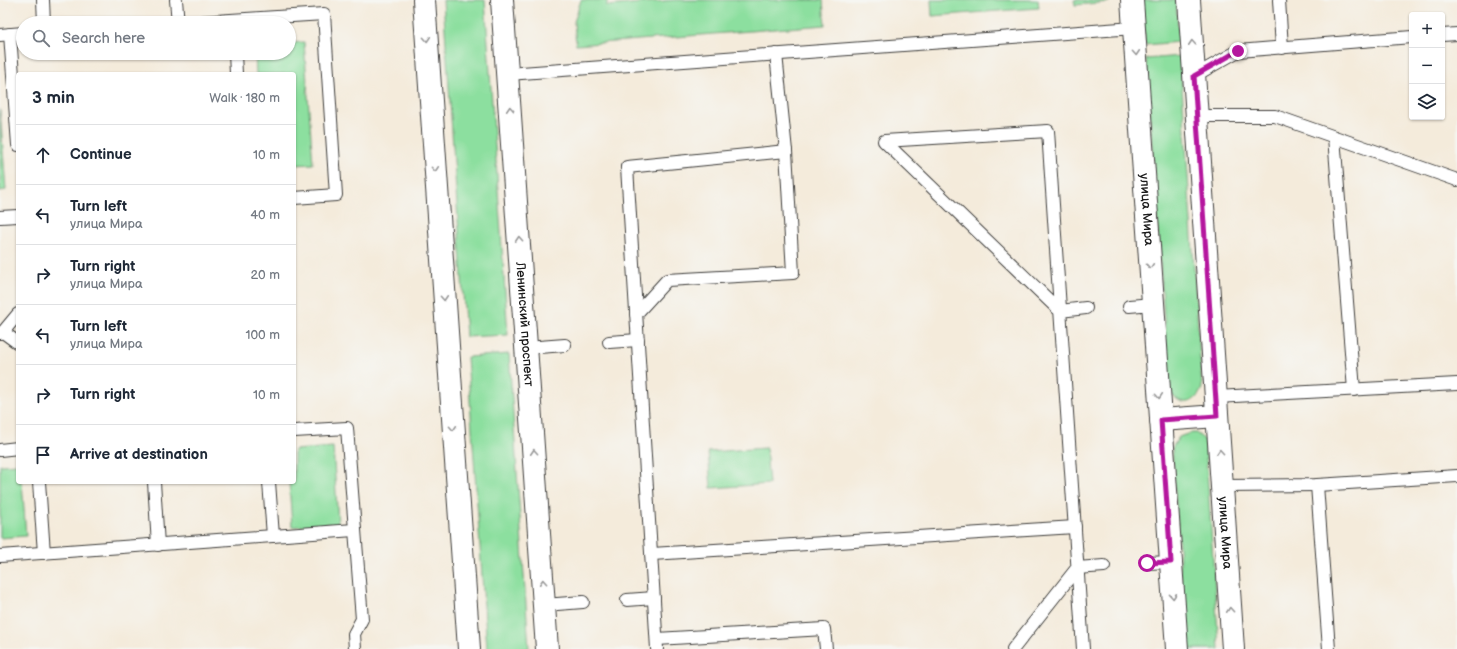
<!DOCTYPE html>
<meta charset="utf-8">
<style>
:root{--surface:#fff;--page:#f6f6f7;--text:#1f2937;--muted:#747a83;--line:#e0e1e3}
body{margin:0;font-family:"Balsamiq Sans",sans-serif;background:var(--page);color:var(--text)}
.controls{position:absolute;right:12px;top:12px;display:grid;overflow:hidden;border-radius:4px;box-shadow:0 1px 3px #0004}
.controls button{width:36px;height:36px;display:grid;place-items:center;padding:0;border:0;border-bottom:1px solid var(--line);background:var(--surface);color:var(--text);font:20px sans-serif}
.stop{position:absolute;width:12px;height:12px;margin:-9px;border:3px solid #b5179e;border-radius:50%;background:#fff}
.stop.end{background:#b5179e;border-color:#fff;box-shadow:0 1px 4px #0008}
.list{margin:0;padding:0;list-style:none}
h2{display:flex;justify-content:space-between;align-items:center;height:52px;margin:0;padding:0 16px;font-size:17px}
h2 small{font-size:13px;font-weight:400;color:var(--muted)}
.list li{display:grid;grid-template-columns:26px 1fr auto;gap:12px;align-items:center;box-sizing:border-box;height:60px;padding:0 16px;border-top:1px solid var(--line)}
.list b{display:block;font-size:15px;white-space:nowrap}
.list p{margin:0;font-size:13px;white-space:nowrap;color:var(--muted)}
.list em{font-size:13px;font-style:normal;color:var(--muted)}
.icon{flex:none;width:22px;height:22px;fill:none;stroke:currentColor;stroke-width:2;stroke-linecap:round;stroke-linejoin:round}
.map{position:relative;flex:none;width:1457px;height:649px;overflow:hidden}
.search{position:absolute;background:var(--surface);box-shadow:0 1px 3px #0004;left:16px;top:16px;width:280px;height:44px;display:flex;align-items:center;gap:10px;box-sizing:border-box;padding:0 14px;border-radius:22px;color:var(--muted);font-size:15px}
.panel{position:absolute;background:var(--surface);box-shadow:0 1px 3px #0004;left:16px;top:72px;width:280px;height:412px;border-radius:4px}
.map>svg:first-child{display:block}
</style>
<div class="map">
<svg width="1457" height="649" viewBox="0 0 1457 649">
<rect width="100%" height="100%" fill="#f6f6f2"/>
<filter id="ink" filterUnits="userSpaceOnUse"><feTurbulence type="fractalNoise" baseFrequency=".025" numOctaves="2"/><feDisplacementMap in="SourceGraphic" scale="8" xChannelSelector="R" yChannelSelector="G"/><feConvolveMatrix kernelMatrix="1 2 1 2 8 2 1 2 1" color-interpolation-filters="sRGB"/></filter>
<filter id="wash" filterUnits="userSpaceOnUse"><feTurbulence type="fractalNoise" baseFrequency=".012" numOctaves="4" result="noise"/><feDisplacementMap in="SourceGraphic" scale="16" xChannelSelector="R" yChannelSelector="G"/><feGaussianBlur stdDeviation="0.9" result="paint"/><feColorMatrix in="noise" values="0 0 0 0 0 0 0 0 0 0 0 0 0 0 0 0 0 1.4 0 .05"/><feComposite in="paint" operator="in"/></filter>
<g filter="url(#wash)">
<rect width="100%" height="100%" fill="#f4ebdb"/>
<g fill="#8cdf9f" stroke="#547e5e">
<polygon points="443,0 485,0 508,335 466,337"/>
<polygon points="581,0 607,0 607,6 675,0 823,0 825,25 576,45 574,22"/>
<polygon points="931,0 1038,0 1039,8 932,16"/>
<polygon points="1074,0 1108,0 1109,2 1075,5"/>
<polygon points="1142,0 1176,0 1179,42 1145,45"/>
<polygon points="304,42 313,164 294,165 294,74 256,74 255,53 289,53 289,43"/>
<path d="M1180,56L1202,388C1195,406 1179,407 1169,390L1146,59Z"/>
<polygon points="0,109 6,190 0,191"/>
<polygon points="509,354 529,649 487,649 467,357"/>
<polygon points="1190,433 1196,433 1205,440 1219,649 1186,649 1172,448 1179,437"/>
<polygon points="333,447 338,523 292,527 289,482 294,482 294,450"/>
<polygon points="766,448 769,484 711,488 708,452"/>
<polygon points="18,464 18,482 22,482 26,536 0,538 0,465"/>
</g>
</g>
<g filter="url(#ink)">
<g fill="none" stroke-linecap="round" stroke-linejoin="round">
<g stroke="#3c3b39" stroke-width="14">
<g id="lane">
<polyline points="43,0 44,23"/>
<polyline points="176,0 178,23"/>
<polyline points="1279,0 1282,48"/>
<polyline points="184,23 324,14 336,195 294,198"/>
<polyline points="10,34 18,145"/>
<polyline points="0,35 23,33"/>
<polyline points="1442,35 1457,34"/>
<polyline points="235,53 236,74"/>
<polyline points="508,74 1134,28"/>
<polyline points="1194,76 1238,51 1412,37"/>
<polyline points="1196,116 1275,116 1457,180"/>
<polyline points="1334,137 1354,390"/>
<polyline points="0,217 18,216"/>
<polyline points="1129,306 1153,304"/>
<polyline points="636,314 667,280 793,273 786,151 776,54"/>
<polyline points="3,332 18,314"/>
<polyline points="0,333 3,332 18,343"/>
<polyline points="609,342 638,340"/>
<polyline points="526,348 565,345"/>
<polyline points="1216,397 1457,384"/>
<polyline points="294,431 347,428 362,619 354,634 355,649"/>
<polyline points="0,450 18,448"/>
<polyline points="39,482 44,553"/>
<polyline points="154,482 158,545"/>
<polyline points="269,482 273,536"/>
<polyline points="1317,485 1329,649"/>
<polyline points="1222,486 1317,485 1457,476"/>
<polyline points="652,554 1075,527"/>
<polyline points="0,556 354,530"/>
<polyline points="1147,563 1171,562"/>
<polyline points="627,600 654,598"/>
<polyline points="544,605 583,602"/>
<polyline points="657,639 824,629 826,649"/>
<polyline points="657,649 627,167 786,151"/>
<polyline points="1013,649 1077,568 1104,566"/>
<path d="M1083,649C1071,476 1060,304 1048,131L884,141L1060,311L1086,308"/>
</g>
</g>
<g stroke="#3c3b39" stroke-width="24">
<g id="secondary">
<polyline points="424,0 469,649"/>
<path id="s1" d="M502,0L547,649"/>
<path id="s2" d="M1132,0L1177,649"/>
<path id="s3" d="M1189,0L1233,649"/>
<polyline points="1161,420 1217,416"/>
</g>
</g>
<use href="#lane" stroke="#fff" stroke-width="12"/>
<use href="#secondary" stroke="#fff" stroke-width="22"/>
</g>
<defs><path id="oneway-chevron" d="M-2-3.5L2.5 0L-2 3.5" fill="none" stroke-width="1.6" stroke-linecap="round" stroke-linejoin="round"/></defs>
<g stroke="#999">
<use href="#oneway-chevron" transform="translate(427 39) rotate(86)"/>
<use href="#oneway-chevron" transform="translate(1192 43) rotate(-94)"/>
<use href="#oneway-chevron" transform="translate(1136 53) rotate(86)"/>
<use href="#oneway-chevron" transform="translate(510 109) rotate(-94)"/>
<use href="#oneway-chevron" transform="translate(435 169) rotate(86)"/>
<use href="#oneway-chevron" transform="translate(519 239) rotate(-94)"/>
<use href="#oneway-chevron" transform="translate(1150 266) rotate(86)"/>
<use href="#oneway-chevron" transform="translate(444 298) rotate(86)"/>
<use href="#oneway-chevron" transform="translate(1159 396) rotate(86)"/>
<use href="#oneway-chevron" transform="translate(453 428) rotate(86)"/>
<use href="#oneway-chevron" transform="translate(534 452) rotate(-94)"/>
<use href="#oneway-chevron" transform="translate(1220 452) rotate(-94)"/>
<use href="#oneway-chevron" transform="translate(543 582) rotate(-94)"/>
<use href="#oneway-chevron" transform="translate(1173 596) rotate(86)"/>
<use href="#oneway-chevron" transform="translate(1230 610) rotate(-94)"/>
</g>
</g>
<g fill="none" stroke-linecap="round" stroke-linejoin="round" filter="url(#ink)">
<polyline stroke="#b5179e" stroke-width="5" points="1147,563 1171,562 1161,420 1217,416 1194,76 1238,51"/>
</g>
<g text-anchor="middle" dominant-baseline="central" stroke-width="3.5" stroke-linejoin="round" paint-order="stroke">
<g font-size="13" fill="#1c1c1c" stroke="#f6f6f2">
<text stroke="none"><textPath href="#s2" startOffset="210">улица Мира</textPath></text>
<text stroke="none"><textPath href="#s1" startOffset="325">Ленинский проспект</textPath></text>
<text stroke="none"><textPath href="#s3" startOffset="534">улица Мира</textPath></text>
</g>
</g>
</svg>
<div class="controls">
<button>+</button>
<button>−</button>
<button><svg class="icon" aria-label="layers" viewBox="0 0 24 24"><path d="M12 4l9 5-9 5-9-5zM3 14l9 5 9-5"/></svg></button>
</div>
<div class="stop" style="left:1147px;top:563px"></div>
<div class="stop end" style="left:1238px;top:51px"></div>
<div class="search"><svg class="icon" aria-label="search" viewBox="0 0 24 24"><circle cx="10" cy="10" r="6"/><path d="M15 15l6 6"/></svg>Search here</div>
<section class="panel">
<h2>3 min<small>Walk · 180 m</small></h2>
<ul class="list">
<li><svg class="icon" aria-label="ahead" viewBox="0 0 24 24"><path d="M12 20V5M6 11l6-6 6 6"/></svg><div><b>Continue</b></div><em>10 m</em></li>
<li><svg class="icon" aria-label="left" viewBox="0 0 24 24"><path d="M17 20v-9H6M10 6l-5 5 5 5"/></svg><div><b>Turn left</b><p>улица Мира</p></div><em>40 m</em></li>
<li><svg class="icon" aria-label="right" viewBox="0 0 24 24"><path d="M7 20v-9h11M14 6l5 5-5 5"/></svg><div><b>Turn right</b><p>улица Мира</p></div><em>20 m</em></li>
<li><svg class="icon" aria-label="left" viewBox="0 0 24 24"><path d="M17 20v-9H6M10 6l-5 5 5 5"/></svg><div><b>Turn left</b><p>улица Мира</p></div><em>100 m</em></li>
<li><svg class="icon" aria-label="right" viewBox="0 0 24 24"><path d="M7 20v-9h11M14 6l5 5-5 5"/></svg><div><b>Turn right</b></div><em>10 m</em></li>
<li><svg class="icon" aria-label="arrive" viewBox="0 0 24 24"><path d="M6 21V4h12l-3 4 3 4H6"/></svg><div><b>Arrive at destination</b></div></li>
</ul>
</section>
</div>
